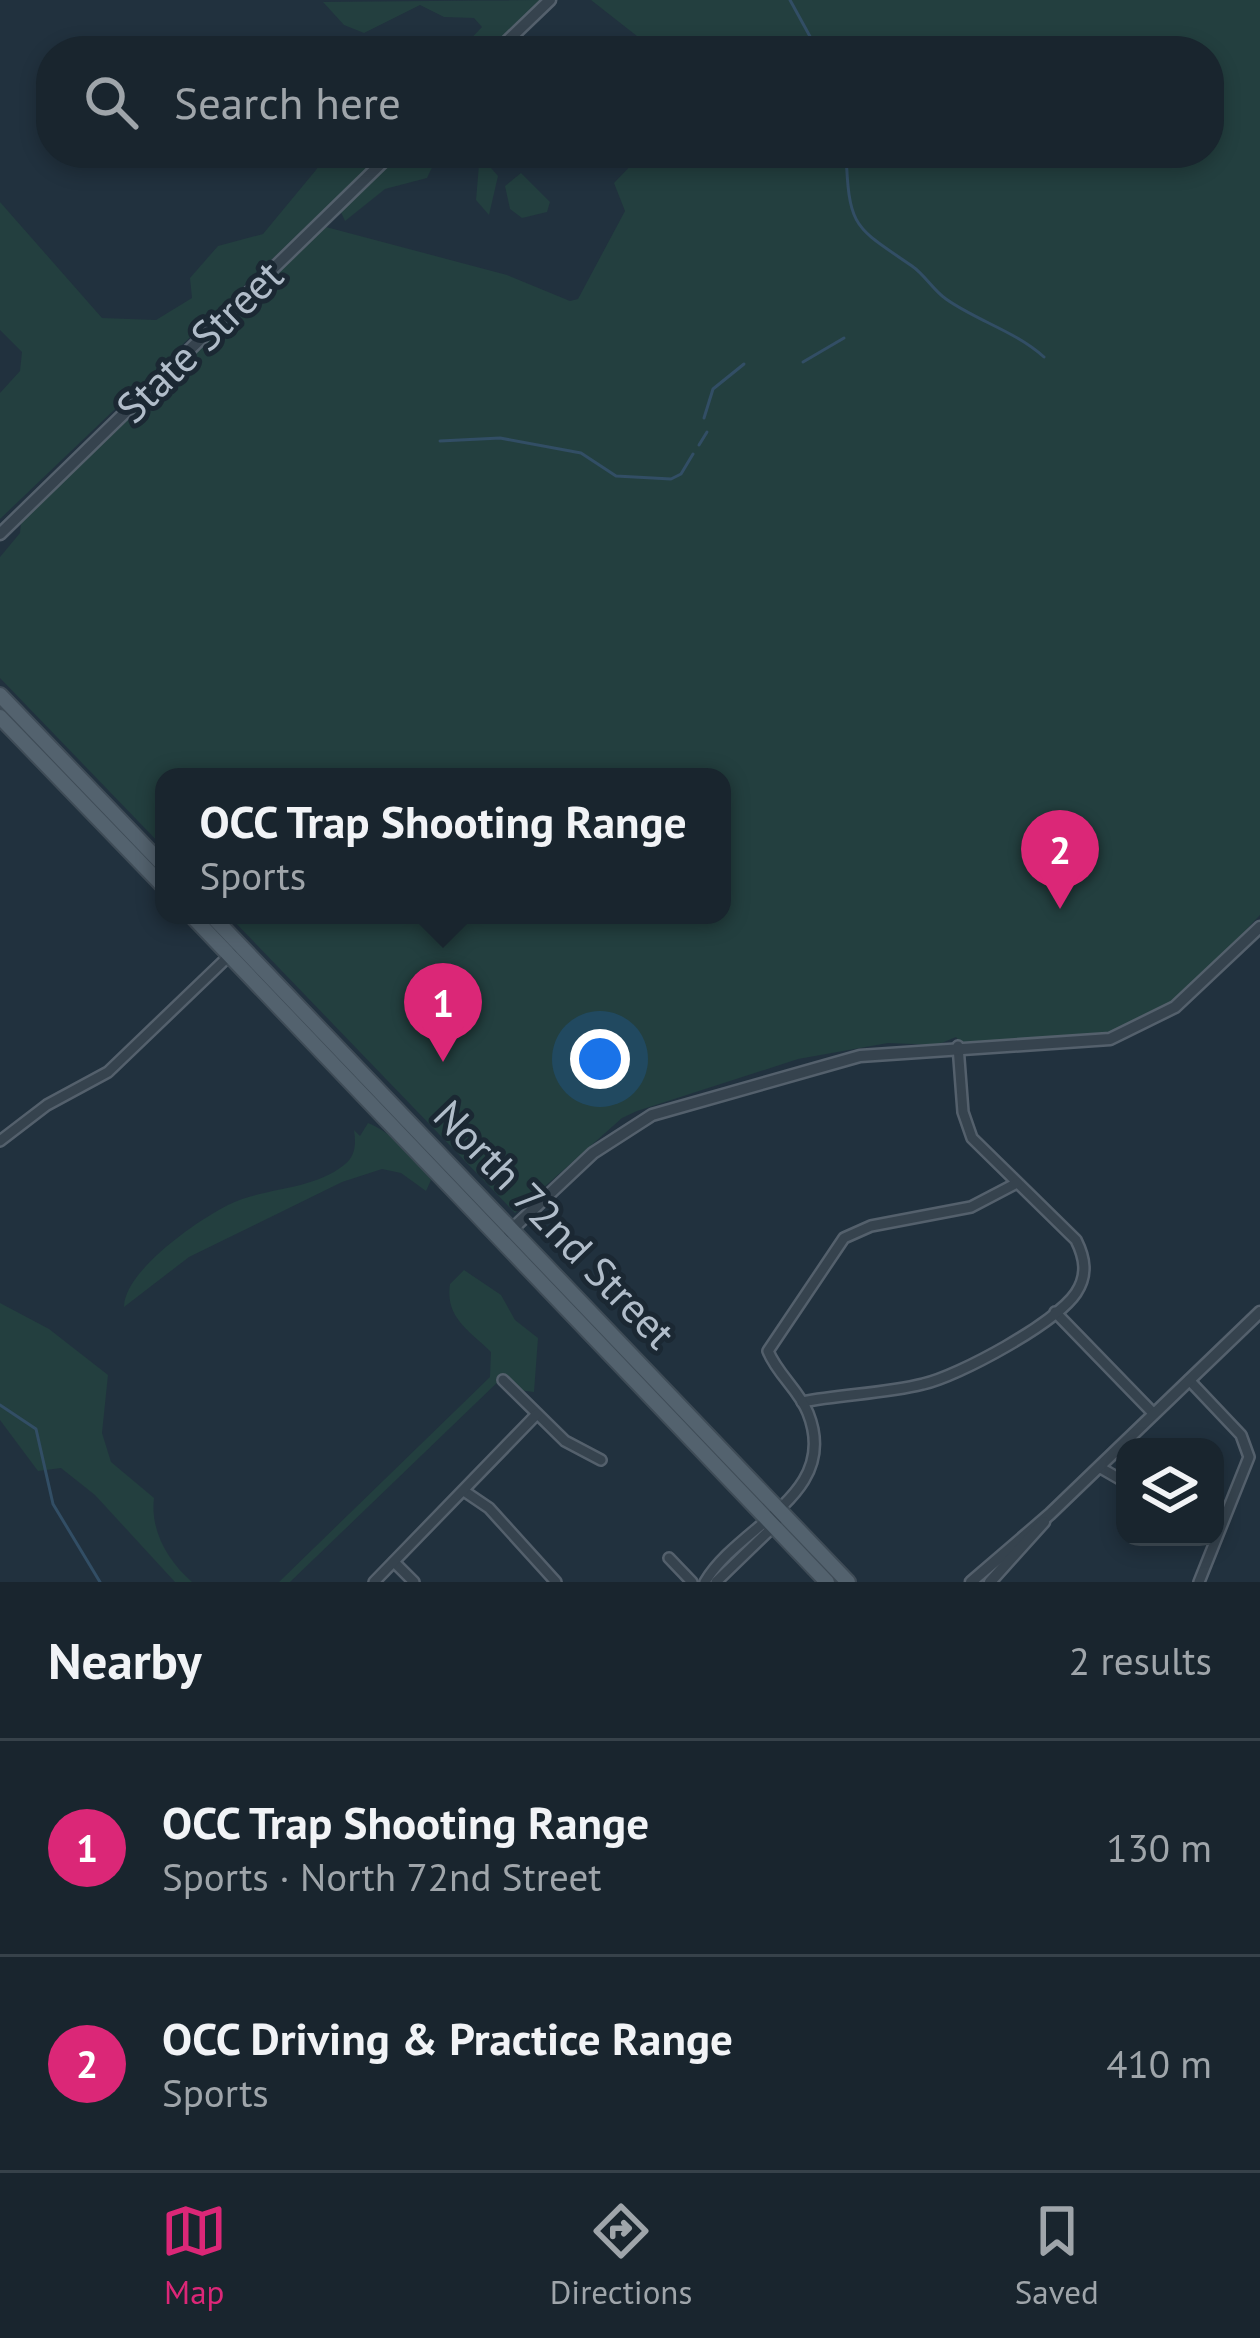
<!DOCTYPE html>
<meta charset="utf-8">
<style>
:root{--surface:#19252e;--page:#26313a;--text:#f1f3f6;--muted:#9fa5aa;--line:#37424a;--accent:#db2777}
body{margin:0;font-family:"PT Sans",sans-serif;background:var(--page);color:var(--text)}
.controls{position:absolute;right:36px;bottom:36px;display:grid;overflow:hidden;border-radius:24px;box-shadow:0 6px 18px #0003}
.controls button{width:108px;height:108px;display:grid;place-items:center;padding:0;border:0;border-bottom:3px solid var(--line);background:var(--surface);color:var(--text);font:60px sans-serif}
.you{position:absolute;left:600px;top:1059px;width:42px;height:42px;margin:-30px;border:9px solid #fff;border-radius:50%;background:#1a73e8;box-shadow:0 0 0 18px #1a73e833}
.badge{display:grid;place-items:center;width:78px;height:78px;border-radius:50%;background:var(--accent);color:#fff;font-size:39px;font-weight:700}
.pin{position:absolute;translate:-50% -99px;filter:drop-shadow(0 3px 6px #0008)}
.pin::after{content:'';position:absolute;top:63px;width:42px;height:36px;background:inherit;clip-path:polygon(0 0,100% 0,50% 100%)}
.popup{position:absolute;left:155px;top:768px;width:576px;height:156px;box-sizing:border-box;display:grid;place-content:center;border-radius:24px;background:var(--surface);filter:drop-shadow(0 3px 9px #0005);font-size:39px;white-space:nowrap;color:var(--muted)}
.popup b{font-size:45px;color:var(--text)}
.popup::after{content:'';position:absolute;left:50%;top:100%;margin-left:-24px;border:24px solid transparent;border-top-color:var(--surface)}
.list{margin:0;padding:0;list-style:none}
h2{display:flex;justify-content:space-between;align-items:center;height:156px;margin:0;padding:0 48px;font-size:51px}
h2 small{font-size:39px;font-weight:400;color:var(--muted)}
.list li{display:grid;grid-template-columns:78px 1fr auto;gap:36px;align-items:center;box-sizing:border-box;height:216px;padding:0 48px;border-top:3px solid var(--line)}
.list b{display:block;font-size:45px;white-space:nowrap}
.list p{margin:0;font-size:39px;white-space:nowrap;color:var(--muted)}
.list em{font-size:39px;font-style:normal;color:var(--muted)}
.icon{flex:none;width:66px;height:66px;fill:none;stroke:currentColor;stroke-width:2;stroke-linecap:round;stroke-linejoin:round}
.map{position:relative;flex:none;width:1260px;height:1582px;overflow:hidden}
.search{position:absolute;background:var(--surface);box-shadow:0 6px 18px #0003;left:36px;right:36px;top:36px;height:132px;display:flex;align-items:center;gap:30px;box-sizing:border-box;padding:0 42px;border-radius:48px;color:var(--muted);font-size:45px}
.sheet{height:588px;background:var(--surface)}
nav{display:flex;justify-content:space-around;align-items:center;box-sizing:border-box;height:168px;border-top:3px solid var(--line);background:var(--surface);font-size:33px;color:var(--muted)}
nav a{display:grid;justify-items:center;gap:6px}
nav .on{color:var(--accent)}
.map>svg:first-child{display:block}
</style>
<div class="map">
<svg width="1260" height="1582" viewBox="0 0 1260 1582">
<rect width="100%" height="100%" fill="#21313e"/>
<g fill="#233f3f">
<polygon points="542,0 489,51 459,51 482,27 474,18 444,17 420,5 364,33 344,25 323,2"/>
<path d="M591,0H1260V915C1231,944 1204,986 1168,1008C1104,1048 1033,1039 960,1042L956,1037L937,1045L888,1043L798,1059L637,1111L622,1118L515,1213L228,915H722V777H164V848L0,678V557L20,533L21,522L326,227L507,275L570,301L578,299L625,211L614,183L638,158L652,160L661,153H1209V51H656Z"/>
<polygon points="330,153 383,153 0,519 0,393 20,371 22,352 0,330 0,202 102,318 156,320 192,298 190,278 218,246 263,234"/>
<polygon points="394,153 439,153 427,178 385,189 345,221 340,210"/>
<polygon points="480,153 502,153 491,168 498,176 489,215 476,200"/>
<polygon points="521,173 550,202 547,212 522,218 510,209 505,186"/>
<path d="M368,1123C393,1133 415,1158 431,1180L426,1191L401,1173L382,1169L342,1182L189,1257L124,1307C124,1271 198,1220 228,1205C264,1187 312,1191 344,1165C356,1156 356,1143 354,1130L360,1136Z"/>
<path d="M464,1270L501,1295L515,1320L538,1338L534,1392L518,1390L504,1376L290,1582H279L490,1377L491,1352C469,1330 445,1318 450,1284Z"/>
<path d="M0,1303L49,1329L108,1375L102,1433L111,1462L154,1498C150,1531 168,1561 192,1582H175L95,1495L61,1468L38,1471L0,1420Z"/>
</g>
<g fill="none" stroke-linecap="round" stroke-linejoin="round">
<g stroke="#324e65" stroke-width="3">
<polyline points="790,0 818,51"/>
<path d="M846,153C849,229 854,226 912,266C925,275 933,290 946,299C977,321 1015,331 1044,357"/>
<polyline points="803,362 844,338"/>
<polyline points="704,418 713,389 744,364"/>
<polyline points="440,441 500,438 581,453 616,476 671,479 681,474 693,454"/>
<polyline points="699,445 707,432"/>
<polyline points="0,1405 36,1429 53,1504 100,1582"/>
</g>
<g stroke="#54606c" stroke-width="14">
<g id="minor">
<polyline points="0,1141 47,1105 108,1072 232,953"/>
<polyline points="1055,1312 1154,1414"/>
<polyline points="503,1380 565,1441 601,1460"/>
<polyline points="1189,1380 1241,1435 1249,1457 1199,1582"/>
<path d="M802,1402C842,1394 883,1394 923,1384C959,1376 1056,1323 1076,1293C1088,1275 1085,1258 1076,1240L972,1138L963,1112L958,1046"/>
<polyline points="1099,1467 1125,1482"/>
<polyline points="464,1491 489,1508 556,1582"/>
<polyline points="669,1558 692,1582"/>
<polyline points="394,1562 414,1582"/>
<polyline points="374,1582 537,1414"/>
<path d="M705,1582C739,1524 841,1496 808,1413C799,1390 777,1374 768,1351L844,1238L871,1226L971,1207L1017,1183"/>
<polyline points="716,1582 776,1524 782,1508"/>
</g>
</g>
<g stroke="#54606c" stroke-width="15">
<g id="tertiary">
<polyline points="497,51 550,0"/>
<polyline points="0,534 392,153"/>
<polyline points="509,1232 593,1153 652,1115 860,1056 1110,1039 1175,1007 1260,927"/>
<polyline points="971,1582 1050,1514 1260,1312"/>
<polyline points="990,1582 1044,1522"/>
</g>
</g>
<g stroke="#3f4c57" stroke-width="18">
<g id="primary">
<polyline points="0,695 164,866"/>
<polyline points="0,717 164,887"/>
<polyline points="191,915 827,1582"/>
<polyline points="211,915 848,1582"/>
</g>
</g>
<use href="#minor" stroke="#36434e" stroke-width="9"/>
<use href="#tertiary" stroke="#36434e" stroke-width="10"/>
<use href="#primary" stroke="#53626e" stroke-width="14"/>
</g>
<g text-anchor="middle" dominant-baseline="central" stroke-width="10" stroke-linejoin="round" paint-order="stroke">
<g font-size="42" fill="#b1bdca" stroke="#1b2833">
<text transform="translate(199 341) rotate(-44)">State Street</text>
<text transform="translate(555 1224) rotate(46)">North 72nd Street</text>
</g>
</g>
</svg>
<div class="controls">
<button><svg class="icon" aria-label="layers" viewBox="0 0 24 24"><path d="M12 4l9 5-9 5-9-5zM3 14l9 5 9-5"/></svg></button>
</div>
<div class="you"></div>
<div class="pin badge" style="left:443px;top:1062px">1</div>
<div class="popup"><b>OCC Trap Shooting Range</b>Sports</div>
<div class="pin badge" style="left:1060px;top:909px">2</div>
<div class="search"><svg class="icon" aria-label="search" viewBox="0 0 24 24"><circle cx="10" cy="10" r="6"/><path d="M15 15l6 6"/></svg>Search here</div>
</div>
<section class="sheet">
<h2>Nearby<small>2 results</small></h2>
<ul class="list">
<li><span class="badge">1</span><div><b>OCC Trap Shooting Range</b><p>Sports · North 72nd Street</p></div><em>130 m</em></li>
<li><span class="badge">2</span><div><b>OCC Driving &amp; Practice Range</b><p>Sports</p></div><em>410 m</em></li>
</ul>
</section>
<nav>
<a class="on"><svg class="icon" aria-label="map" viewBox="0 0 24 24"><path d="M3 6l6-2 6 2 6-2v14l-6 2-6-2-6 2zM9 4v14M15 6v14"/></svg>Map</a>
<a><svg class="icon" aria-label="directions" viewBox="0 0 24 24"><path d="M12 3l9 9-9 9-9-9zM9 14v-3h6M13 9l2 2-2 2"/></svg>Directions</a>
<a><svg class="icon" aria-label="saved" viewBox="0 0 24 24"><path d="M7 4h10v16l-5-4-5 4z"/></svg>Saved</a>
</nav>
